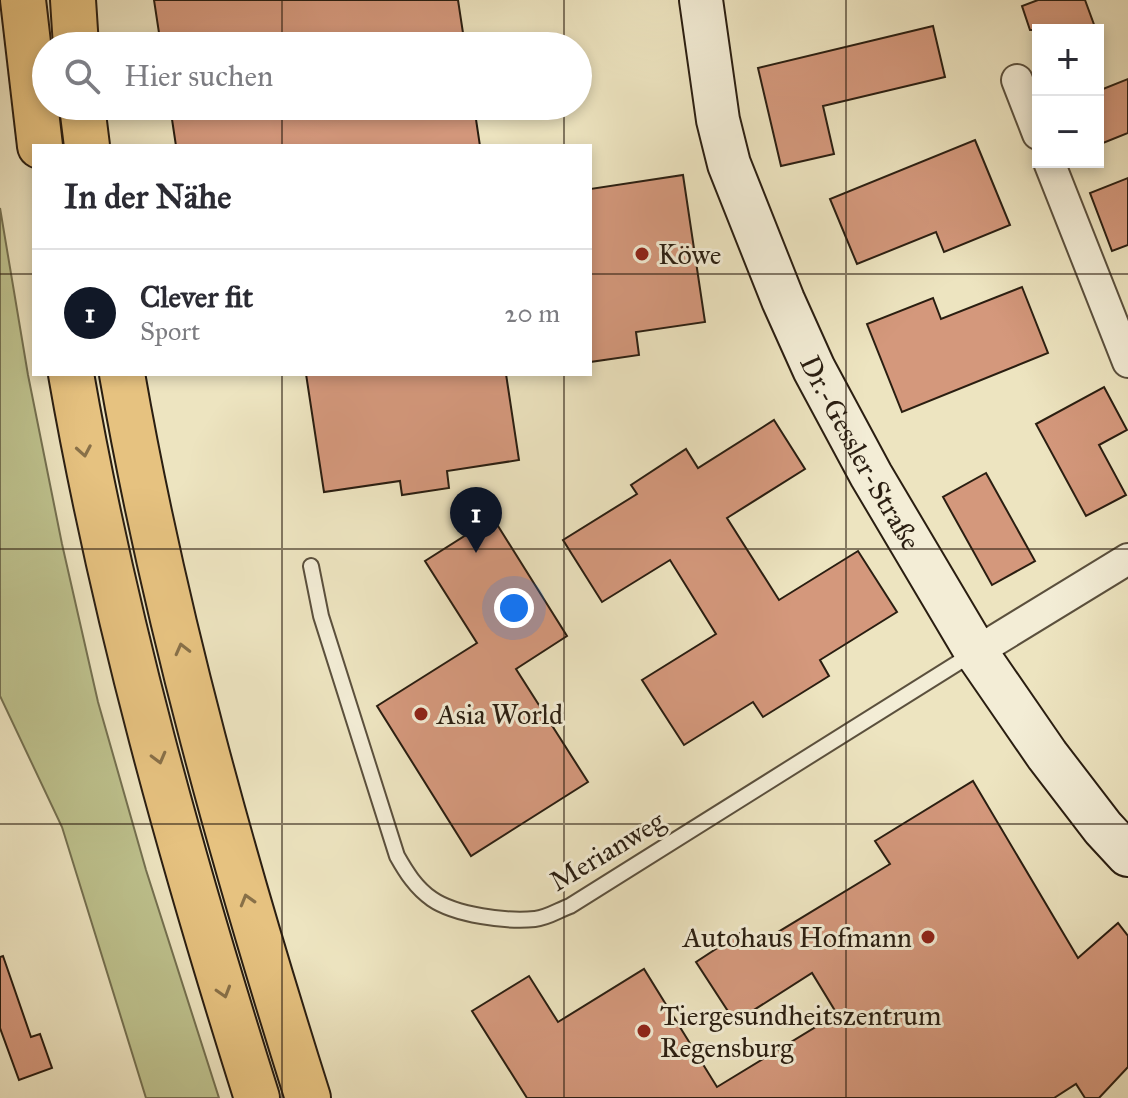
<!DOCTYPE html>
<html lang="de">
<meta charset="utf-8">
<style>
:root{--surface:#fff;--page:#f7f7f7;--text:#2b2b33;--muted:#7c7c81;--line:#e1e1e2;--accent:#111827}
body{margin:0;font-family:"IM FELL Great Primer",serif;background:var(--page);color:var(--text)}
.controls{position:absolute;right:24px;top:24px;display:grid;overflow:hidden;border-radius:0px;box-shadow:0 4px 12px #0003}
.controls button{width:72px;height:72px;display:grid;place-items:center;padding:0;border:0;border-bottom:2px solid var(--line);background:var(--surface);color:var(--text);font:40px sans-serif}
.you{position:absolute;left:514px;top:608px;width:28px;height:28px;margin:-20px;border:6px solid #fff;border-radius:50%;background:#1a73e8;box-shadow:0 0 0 12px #1a73e833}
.badge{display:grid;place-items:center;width:52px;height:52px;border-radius:50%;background:var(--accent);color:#fff;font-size:26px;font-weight:700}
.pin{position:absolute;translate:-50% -66px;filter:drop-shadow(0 2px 4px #0008)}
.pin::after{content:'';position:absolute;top:42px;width:28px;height:24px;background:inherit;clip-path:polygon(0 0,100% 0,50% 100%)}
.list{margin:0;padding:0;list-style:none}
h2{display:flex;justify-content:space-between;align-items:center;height:104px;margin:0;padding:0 32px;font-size:34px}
h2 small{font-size:26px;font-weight:400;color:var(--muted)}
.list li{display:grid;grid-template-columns:52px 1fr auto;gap:24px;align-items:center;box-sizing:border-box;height:128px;padding:0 32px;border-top:2px solid var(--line)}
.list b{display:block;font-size:30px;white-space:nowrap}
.list p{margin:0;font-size:26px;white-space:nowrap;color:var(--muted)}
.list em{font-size:26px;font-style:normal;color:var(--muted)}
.icon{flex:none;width:44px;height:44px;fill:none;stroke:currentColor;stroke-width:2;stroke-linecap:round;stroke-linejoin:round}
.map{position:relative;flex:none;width:1128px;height:1098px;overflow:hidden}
.search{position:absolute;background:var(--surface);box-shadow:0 4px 12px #0003;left:32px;top:32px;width:560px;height:88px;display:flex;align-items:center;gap:20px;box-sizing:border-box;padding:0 28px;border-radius:44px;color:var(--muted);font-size:30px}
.panel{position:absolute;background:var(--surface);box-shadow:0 4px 12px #0003;left:32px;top:144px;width:560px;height:232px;border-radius:0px}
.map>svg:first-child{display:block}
</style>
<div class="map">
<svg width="1128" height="1098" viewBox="0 0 1128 1098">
<rect width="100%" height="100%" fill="#ede4c0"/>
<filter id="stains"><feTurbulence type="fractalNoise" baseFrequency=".0025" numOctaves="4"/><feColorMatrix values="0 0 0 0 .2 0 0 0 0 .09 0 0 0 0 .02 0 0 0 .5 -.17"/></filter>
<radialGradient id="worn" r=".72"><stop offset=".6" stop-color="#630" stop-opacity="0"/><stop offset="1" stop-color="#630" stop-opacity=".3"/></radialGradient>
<polygon fill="#bec28e" stroke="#747050" stroke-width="2" points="0,208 28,375 62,544 98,702 146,870 219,1098 146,1098 62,827 0,696"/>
<g fill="#d4987c" stroke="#2a1e11" stroke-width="2">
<polygon points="154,0 458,0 465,46 161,46"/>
<polygon points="1038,0 1085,0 1096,30 1030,30 1022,6"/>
<polygon points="933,26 945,77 823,106 834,154 781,166 758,68"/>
<polygon points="1128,79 1128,133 1098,145 1098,91"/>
<polygon points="170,106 474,106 480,146 176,146"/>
<polygon points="975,140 1010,225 944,252 936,232 857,264 830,199"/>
<polygon points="683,175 705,322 636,332 639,355 590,362 590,189"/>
<polygon points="1128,178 1128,245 1112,251 1090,193"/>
<polygon points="1022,287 1048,353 902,412 867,324 933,298 941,319"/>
<polygon points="306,374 506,374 519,460 447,471 449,488 402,495 400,481 324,492"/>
<polygon points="1104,387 1127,430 1099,445 1126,495 1086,516 1036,424"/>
<polygon points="774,420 805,469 727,518 779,600 858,551 897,612 820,660 829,676 763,717 753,702 684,745 642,680 716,634 670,560 602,602 563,540 637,494 631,485 686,449 698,468"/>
<polygon points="986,473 1035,561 992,585 943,497"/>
<polygon points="493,518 567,636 516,669 588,782 471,856 377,706 477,643 425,561"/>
<polygon points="973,781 1078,958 1118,923 1128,936 1128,1067 1099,1098 1085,1098 1076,1084 1054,1098 527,1098 472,1011 529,976 558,1022 644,969 717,1087 837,1014 812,973 735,1022 696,962 745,930 755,946 890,864 875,841"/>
<polygon points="3,956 31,1037 40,1034 52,1068 19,1080 0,1028 0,957"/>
</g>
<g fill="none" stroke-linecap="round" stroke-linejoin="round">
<g stroke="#5b503d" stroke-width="18">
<path id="lane" d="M311,566L321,616L397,856C406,872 416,888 432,899C455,915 507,922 535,919C547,918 559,910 570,906L972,654"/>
</g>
<g stroke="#5b503d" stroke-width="34">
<g id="street">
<polyline points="1017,80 1038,134"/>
<polyline points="1049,162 1128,362"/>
<polyline points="976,652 1128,559"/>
</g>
</g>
<g stroke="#2a1e11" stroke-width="46">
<g id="secondary">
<path id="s1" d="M701,0L718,120L729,164L783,300L814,369L871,475L976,652L1047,755L1103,828L1128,855"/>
</g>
</g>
<g stroke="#2a1e11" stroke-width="48">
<g id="highway">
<polyline points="23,0 40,146"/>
<polyline points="73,0 76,46"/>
<polyline points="82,106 87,146"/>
<path d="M71,374C114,619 182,861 257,1098"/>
<path d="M122,374C165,619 233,861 308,1098"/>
</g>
</g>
<use href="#lane" stroke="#f3edd6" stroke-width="14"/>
<use href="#street" stroke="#f3edd6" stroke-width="30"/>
<use href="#secondary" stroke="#f3edd6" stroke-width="42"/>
<use href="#highway" stroke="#e6c280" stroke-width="44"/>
</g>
<defs><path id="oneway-chevron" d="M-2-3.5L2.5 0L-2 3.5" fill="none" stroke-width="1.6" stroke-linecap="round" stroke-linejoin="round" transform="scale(2)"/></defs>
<g stroke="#887048">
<use href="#oneway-chevron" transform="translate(84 451) rotate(80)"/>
<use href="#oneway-chevron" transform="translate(182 649) rotate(-104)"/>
<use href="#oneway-chevron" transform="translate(159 758) rotate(75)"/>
<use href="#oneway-chevron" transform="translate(247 900) rotate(-106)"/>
<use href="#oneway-chevron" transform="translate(224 992) rotate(73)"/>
</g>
<path fill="none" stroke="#2a1e11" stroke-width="2" stroke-opacity="0.55" d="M282,0V46M564,0V46M846,0V1098M282,106V146M564,106V146M0,274H34M590,274H1128M282,374V1098M564,374V1098M0,549H1128M0,824H1128"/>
<g fill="#8f2418" stroke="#f3edd6" stroke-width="3">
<circle cx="642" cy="254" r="8"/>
<circle cx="421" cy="714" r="8"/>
<circle cx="928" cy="937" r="8"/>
<circle cx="644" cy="1031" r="8"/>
</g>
<g text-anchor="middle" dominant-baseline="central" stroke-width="6" stroke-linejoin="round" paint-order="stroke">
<g font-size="28" fill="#2a1e11" stroke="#f3edd6" text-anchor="start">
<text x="658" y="254">Köwe</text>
<text x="437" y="714">Asia World</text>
<text x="912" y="937" text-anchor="end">Autohaus Hofmann</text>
<text x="660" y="1015">Tiergesundheitszentrum<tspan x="660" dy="32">Regensburg</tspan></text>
</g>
<g font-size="28" fill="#2a1e11" stroke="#f3edd6">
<text stroke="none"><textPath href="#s1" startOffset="484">Dr.-Gessler-Straße</textPath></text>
<text transform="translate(607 851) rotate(-31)">Merianweg</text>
</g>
</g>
<rect width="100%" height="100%" filter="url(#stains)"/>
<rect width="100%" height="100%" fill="url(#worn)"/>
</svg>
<div class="controls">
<button>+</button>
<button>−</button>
</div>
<div class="you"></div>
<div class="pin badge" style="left:476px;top:553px">1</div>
<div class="search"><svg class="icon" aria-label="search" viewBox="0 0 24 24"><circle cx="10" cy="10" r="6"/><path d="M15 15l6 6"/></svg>Hier suchen</div>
<section class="panel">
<h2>In der Nähe<small></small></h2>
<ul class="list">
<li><span class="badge">1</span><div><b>Clever fit</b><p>Sport</p></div><em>20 m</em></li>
</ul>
</section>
</div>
